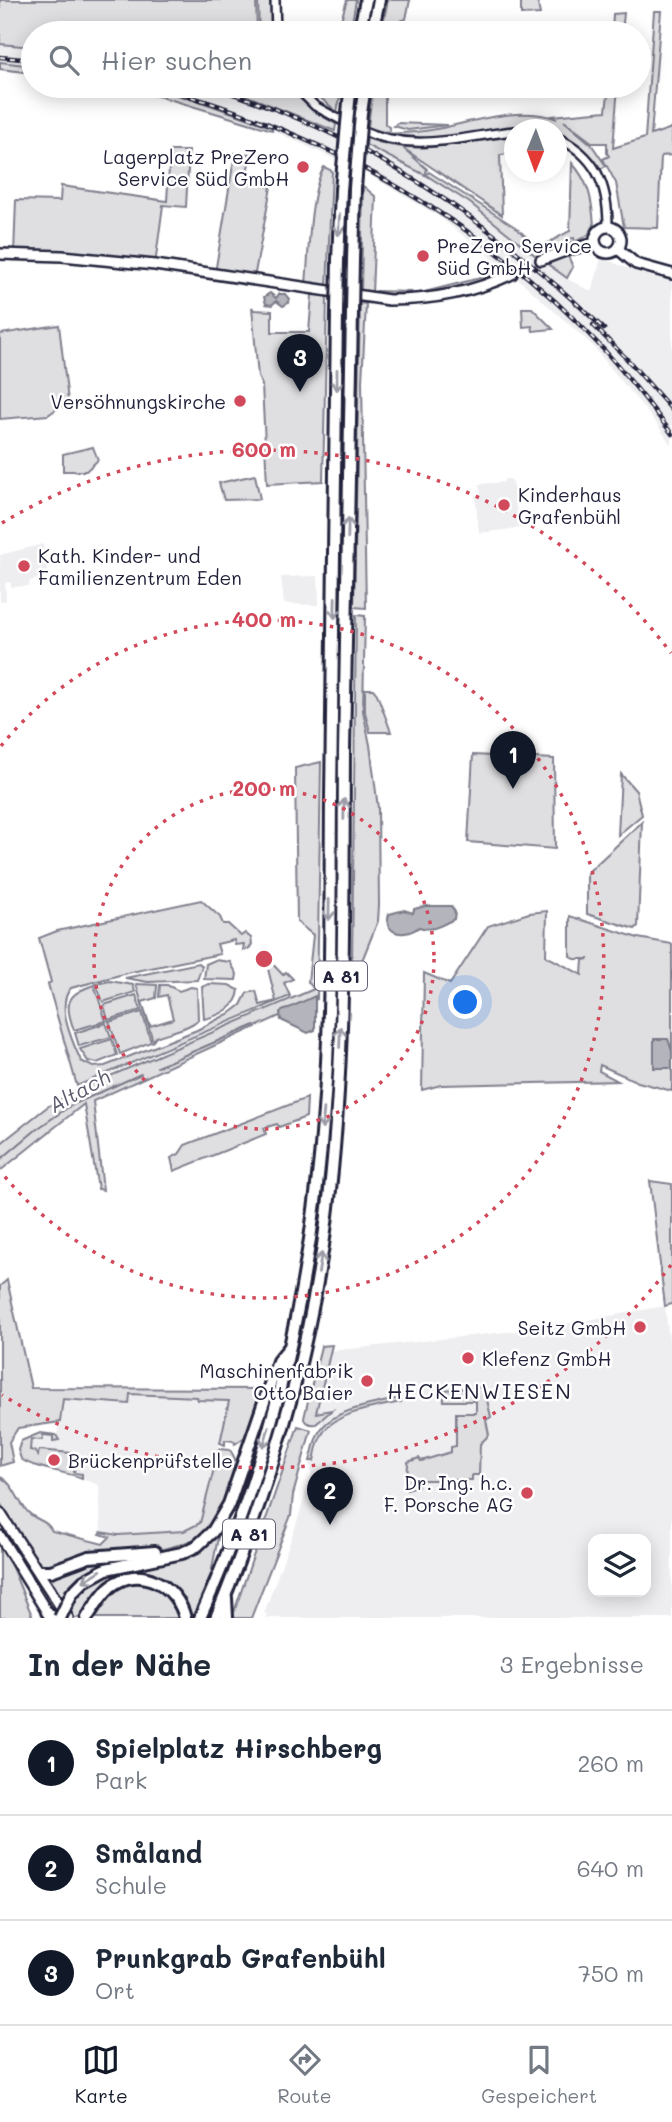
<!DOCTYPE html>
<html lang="de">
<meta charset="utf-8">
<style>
:root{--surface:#fff;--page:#f2f2f3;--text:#1f2937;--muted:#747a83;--line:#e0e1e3;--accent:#111827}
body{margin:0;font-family:Mali,sans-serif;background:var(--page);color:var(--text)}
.controls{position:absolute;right:21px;bottom:21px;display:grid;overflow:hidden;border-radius:14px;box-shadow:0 4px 18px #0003}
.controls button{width:63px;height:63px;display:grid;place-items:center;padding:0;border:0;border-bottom:2px solid var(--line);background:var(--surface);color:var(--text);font:35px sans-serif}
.compass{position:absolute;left:504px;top:119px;width:63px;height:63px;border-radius:50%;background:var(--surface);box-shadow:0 4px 18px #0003;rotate:181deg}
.you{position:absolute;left:466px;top:1003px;width:24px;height:24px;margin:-18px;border:5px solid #fff;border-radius:50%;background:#1a73e8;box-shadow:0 0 0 10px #1a73e833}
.badge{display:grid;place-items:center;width:46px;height:46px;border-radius:50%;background:var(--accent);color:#fff;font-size:23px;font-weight:700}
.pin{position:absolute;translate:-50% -58px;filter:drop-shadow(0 2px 4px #0008)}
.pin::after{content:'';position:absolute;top:37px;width:24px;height:21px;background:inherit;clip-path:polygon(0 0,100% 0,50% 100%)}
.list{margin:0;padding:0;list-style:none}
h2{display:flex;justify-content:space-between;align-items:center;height:91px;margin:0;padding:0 28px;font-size:30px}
h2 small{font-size:23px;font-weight:400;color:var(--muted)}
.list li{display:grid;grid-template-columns:46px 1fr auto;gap:21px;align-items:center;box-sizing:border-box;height:105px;padding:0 28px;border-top:2px solid var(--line)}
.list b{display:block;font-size:26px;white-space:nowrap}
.list p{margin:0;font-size:23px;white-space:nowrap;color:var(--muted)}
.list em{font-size:23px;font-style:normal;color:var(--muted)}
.icon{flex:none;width:38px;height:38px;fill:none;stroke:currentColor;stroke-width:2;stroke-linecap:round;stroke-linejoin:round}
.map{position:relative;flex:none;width:672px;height:1618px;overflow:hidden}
.search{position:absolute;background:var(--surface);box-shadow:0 4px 18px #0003;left:21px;right:21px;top:21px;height:77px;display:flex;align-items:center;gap:18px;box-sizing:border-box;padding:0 24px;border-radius:38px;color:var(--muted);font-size:26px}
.sheet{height:406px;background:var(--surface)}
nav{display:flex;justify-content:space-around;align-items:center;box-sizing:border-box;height:98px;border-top:2px solid var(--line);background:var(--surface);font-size:19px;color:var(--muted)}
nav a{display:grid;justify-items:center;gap:4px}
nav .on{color:var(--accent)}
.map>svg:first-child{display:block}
</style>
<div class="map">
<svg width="672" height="1618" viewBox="0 0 672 1618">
<rect width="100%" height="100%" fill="#fff"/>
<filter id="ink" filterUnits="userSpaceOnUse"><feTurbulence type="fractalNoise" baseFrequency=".0143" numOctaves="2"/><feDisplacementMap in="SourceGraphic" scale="14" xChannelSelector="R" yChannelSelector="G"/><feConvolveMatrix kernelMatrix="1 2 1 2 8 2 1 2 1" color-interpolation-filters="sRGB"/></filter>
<g filter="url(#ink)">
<g fill="#eeeef1" fill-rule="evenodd">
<polygon points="0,44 33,47 33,66 0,62"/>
<polygon points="144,86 223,86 382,152 449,188 566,278 592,292 601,258 646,275 672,280 672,446 656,423 591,344 516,277 438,216 369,175 272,130 271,127"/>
<polygon points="504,479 510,479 513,482 519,528 479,533 475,495 481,495 479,484 504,482"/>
<polygon points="43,544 49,576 30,581 29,586 11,587 11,582 5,583 6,601 0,601 0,555"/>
<polygon points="318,576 319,605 284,604 281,577"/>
<path d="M665,1306L672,1363V1618H265L267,1614L264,1613L296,1525L312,1473H310L312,1467L309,1466L310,1461H314L324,1431L316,1414L331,1351L543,1328ZM593,1539H646V1592H593Z"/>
<polygon points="130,1394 197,1397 198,1400 229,1402 199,1524 185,1530 118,1534 101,1532 99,1485 58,1470 29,1464 19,1456 19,1443 24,1438 40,1433 57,1435 63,1399 129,1404"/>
</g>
<g fill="#dfdfe2" stroke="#80808e" stroke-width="2">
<polygon points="0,0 256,0 257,33 33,33 33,47 0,44"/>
<polygon points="258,0 272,0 272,33 259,33"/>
<polygon points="347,0 356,0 350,33 285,33 284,22 341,20"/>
<polygon points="388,0 410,0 406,19 392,24 388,33 381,33"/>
<polygon points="521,0 537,0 540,14 521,15"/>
<path d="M654,11H661L651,135L672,128V155L661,156L658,228L624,227L616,183L603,159L609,156L607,153V143H593L564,121L591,144L606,166L599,170L584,150L557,133L556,130L519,127L437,139L411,140L381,134C398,133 415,133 431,130C471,123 517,105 557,119L552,116L606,111L609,86H618L613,148L645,138Z"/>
<polygon points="624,13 622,33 612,33 613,14"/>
<polygon points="0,62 33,66 33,73 0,69"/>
<polygon points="110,86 150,87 204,103 272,127 272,130 162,97"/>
<path d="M223,86H290C301,102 316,114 336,124L335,131Z"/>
<polygon points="307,86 342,86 337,112"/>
<polygon points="373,86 385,86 385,124 390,128 390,131 382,132 368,127"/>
<polygon points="397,123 447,125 408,130 394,126"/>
<path d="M514,135V153L500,155L502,215L403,148L427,169L425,175L366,145L367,138C412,158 467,141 514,135Z"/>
<polygon points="170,151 189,151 186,207 163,205 155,265 14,254 16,200 60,201 61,186 167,201"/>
<polygon points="235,153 251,154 245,182 271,187 255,273 251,275 215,273"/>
<path d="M572,163C589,182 592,199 594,225L588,235L575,242L574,238L570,239L571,242L549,251L542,246L570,231Z"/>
<path d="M324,167L332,171L327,288L306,284C309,253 309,194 324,167Z"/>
<polygon points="429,172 515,227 538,247 539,256 536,256 470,203 426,175"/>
<polygon points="363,186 376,197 372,294 376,291 411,292 409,295 361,294"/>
<polygon points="561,256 568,256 573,267 567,278 545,262"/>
<path d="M508,271C480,283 452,291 422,294L420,293Z"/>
<polygon points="312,295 327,296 323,481 267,484 262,385 258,377 252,307 254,310 272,311 272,332 309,332"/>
<polygon points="360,303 366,304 362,382 366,608 354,607"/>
<polygon points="522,308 532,308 553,329 533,331 532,326 523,327"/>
<polygon points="59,325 68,401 48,415 0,419 0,334"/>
<polygon points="93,447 98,460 86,471 63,471 63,454"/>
<polygon points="255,475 260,499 224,500 219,483"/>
<polygon points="356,615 365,616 363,711 370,745 378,808 379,905 378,921 361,963 352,967"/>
<polygon points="365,689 373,689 377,694 391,732 370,732 365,712"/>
<polygon points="473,755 554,759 555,849 468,842"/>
<polygon points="321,762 317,999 93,1101 103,1190 98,1189 84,1104 0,1171 0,1144 47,1107 75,1091 314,989 308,982 313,935 297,922 295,768"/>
<polygon points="621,774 636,791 642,815 618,835"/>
<polygon points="642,822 638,926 635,929 587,914 587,873"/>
<path d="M201,900L220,917L223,924H228L241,936L245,933L251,938L252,944L249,949L243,950L244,944L235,945L234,940L217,944L220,954L131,972L71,988C55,1005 73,1043 81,1061L93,1067L105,1066L197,1030L232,1012L241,1005L247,993L256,991L260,1005L276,1001L267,965L262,966L260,952L266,951L263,954L283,975L286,972L293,979L284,983L290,996L77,1086L48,984L51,982L39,938L57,931Z"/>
<polygon points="547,911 546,956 582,975 583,960 589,959 575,959 570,956 570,916 638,938 672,944 672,1091 638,1082 600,1065 599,1071 618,1081 441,1085 422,1090 424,973 450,984 488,926 529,913"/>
<polygon points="215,960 230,962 237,974 236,980 204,979 206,964"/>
<polygon points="199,963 202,966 197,980 148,982 125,978"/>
<polygon points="110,981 133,985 135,992 103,1002 96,984"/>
<path d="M136,984L157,985L156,998L142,1002L150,1026L173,1019L167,995L159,997L160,985H167L179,991L191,987L197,988L198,1020C186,1030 170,1031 156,1037L153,1041Z"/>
<path d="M209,984L229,985L239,990C238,1007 219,1016 204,1019L202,987Z"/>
<path d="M94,985L106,1021L74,1030C64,1004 66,994 94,985Z"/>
<polygon points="136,995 141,1010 108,1020 104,1005"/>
<polygon points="142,1012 151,1042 120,1054 109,1022"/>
<polygon points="106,1023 111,1037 79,1046 75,1033"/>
<polygon points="112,1039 117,1055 97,1063 88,1061 80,1049"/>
<polygon points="307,1098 306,1117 279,1127 277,1124 264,1128 266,1134 174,1171 171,1158 179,1154 185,1145"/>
<polygon points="650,1181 672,1184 672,1304 665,1306"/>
<polygon points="7,1280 31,1388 266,1389 245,1437 235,1444 234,1441 225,1440 225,1445 220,1443 229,1401 198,1400 197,1397 130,1394 129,1404 63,1399 60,1422 18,1428 9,1442 13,1462 0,1466 0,1286"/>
<path d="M332,1345L316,1413L332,1410L316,1424C312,1425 304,1423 304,1418L321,1346Z"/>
<polygon points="484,1387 491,1417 486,1420 489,1435 480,1444 479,1475 472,1475 472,1480 419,1480 418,1486 407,1489 408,1462 419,1458 421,1461 451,1452 451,1447 456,1446 456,1413 476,1413 476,1401 444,1401 443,1390"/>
<path d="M400,1398L401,1402C379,1407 338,1412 325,1430C318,1439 316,1451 314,1461H310C313,1452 314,1442 318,1434C331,1408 375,1405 400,1398Z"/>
<polygon points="298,1426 311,1430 293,1495 291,1515 251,1618 232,1618"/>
<path d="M40,1433L56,1435L59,1440L53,1441V1436L43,1435L42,1440L31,1439L30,1450L34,1451L38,1456L39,1450L71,1453L70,1464L75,1465L74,1473L82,1474V1478C63,1471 35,1469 21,1459L18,1450L21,1441Z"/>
<path d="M219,1449L230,1450C240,1464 235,1471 230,1486C223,1505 216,1524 199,1536C178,1551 73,1566 44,1566L36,1559L0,1503V1477C15,1484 17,1502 29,1513C37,1521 47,1520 52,1531L103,1544L110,1537L100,1534L101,1532L118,1535L184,1531L200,1523Z"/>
<path d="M219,1532L211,1574L192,1618H189L180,1596L129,1575L82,1618H73L68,1611C98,1547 176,1582 219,1532Z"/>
<polygon points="0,1546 11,1565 33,1618 0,1618"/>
<path d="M129,1558C102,1564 78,1574 63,1598L61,1596L59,1597L55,1586L48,1580V1575L85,1561Z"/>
<path d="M128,1582C159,1581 170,1589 181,1618H92L112,1590Z"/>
</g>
<g fill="#b4b4bc" stroke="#7a7a88" stroke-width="2">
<polygon points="270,293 276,298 279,294 285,294 289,299 288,303 283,306 276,301 272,305 266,304 264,297"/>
<path d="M425,906H451L455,912L454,919C442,925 433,932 419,927C406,938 383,935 389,914L404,910L413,913L414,909Z"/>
<polygon points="315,996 315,1030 308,1033 281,1020 280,1012"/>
<polygon points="654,1039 668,1039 672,1051 672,1068 654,1068"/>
</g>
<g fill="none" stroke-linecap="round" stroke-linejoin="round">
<g stroke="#7a7a88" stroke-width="2">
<polyline points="157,1067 255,1025"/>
<polyline points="0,1160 37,1129 70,1106 141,1074"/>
</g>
<polyline stroke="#d3d3d8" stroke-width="9" stroke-dasharray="9 4.5" stroke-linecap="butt" points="512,274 541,260"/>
<g stroke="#22223b" stroke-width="12">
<g id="minor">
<polyline points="275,0 276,33"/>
<polyline points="295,86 315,106 348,124"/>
<path d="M359,129C413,154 459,137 514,131"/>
<path d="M556,137C596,155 608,185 608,226"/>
</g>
</g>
<g stroke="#22223b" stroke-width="14">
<g id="major">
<circle cx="608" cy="240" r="13"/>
<polyline points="618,249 636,264 672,274"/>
<path d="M0,254L62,256L155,265L389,300C433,300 472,293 512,274"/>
<polyline points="541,260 565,251 595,243"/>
<polyline points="0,1513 68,1618"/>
<polyline points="0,1536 50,1617"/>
</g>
</g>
<g stroke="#22223b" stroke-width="16">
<g id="highway">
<polyline points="359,33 366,0"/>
<polyline points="372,33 379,0"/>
<polyline points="349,102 351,86"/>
<polyline points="361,113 365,86"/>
<polyline points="338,260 341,190"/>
<polyline points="353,260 355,188"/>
<polyline points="39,1571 51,1571 89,1557 155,1552"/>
<polyline points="72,1593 84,1581 106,1569 182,1553 197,1546 213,1531 229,1504 278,1361 288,1349"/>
<polyline points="226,1598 227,1618"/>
<polyline points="47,1612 53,1618"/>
<path d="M87,1618C94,1607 100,1596 110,1587C139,1563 177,1585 185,1618"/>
<path d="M200,1618C272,1458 312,1284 324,1110C332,1006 330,901 331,797C333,636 335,474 337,312"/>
<path d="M216,1618C269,1489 310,1355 327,1216C346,1062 343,906 344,751C346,605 350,458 352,312"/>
</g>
</g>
<use href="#minor" stroke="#fff" stroke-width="7"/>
<use href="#major" stroke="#fff" stroke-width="9"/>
<use href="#highway" stroke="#fff" stroke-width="10"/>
<g stroke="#22223b" stroke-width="4.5">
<g id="rail">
<polyline points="0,57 33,60"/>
<path d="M153,86C319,129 489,224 605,351C629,378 651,406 672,434"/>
<path d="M208,86C359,130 491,221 604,329"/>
<polyline points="593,325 626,358 672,410"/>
</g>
</g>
<use href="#rail" stroke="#fff" stroke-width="2" stroke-dasharray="5" stroke-linecap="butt"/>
<g stroke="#22223b" stroke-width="16" stroke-linecap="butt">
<g id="highway-bridge">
<polyline points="355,188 361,113"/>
<polyline points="341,190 349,102"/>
<polyline points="337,312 338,260"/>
<polyline points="352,312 353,260"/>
<polyline points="60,1618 72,1593"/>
</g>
</g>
<use href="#highway-bridge" stroke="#fff" stroke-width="10"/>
</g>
<defs><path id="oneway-shaft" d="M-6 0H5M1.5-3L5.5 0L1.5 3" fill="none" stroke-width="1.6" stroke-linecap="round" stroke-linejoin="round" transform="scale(1.75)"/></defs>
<g stroke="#9c9ca7">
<use href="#oneway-shaft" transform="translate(339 225) rotate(93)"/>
<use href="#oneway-shaft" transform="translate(337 380) rotate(90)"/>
<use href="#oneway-shaft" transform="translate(348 528) rotate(-89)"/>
<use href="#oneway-shaft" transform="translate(335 608) rotate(91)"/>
<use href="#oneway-shaft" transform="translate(344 809) rotate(-89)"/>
<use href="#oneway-shaft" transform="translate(329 910) rotate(91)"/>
<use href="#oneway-shaft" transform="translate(340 1037) rotate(-88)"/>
<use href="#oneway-shaft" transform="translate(323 1119) rotate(95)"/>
<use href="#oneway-shaft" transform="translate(320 1263) rotate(-81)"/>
<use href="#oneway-shaft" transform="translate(266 1437) rotate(107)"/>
<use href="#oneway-shaft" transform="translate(92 1576) rotate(148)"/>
</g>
</g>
<g fill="none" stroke="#d1495b" stroke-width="3.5" stroke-dasharray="3.5 7">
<circle cx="264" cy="959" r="170"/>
<path d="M1 746A339 339 0 1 1 1 1172"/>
<path d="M671 1265A509 509 0 0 1 2 1395M2 523A509 509 0 0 1 671 653"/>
</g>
<g fill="#d1495b" stroke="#fff" stroke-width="2.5">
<circle cx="303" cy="167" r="7"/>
<circle cx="423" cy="256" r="7"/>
<circle cx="240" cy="401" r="7"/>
<circle cx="504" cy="505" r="7"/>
<circle cx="24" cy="566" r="7"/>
<circle cx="640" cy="1327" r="7"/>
<circle cx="468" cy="1358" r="7"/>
<circle cx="367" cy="1381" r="7"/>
<circle cx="54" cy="1460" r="7"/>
<circle cx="527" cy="1493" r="7"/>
</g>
<g text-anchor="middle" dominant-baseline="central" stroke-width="5" stroke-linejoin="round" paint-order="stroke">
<g fill="#fff" stroke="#646476" stroke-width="2">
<rect x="315" y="961.5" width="52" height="29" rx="5"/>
<rect x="223" y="1519.5" width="52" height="29" rx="5"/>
</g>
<g font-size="18" font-weight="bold" fill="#22223b">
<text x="341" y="976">A 81</text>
<text x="249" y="1534">A 81</text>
</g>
<g font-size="19" fill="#22223b" stroke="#fff" text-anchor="end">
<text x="289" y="156">Lagerplatz PreZero<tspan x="289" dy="22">Service Süd GmbH</tspan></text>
<text x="437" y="245" text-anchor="start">PreZero Service<tspan x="437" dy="22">Süd GmbH</tspan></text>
<text x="226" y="401">Versöhnungskirche</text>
<text x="518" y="494" text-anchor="start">Kinderhaus<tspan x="518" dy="22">Grafenbühl</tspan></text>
<text x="38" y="555" text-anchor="start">Kath. Kinder- und<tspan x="38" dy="22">Familienzentrum Eden</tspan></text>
<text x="626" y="1327">Seitz GmbH</text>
<text x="482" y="1358" text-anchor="start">Klefenz GmbH</text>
<text x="353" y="1370">Maschinenfabrik<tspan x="353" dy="22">Otto Baier</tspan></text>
<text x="68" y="1460" text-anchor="start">Brückenprüfstelle</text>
<text x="513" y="1482">Dr. Ing. h.c.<tspan x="513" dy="22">F. Porsche AG</tspan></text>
</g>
<g font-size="21" font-style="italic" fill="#5c5c6f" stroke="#fff">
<text transform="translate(79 1090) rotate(-29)">Altach</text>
</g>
<g font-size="21" letter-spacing="2" fill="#22223b" stroke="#fff">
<text x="480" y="1390">HECKENWIESEN</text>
</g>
</g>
<circle cx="264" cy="959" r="10" fill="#d1495b" stroke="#fff" stroke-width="3.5"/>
<g font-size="21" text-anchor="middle" font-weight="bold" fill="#d1495b" stroke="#fff" stroke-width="5" stroke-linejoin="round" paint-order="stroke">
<text x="264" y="457">600 m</text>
<text x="264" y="627">400 m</text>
<text x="264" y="796">200 m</text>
</g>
</svg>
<div class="controls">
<button><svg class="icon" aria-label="layers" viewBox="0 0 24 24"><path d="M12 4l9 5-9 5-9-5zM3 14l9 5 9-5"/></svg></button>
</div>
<svg class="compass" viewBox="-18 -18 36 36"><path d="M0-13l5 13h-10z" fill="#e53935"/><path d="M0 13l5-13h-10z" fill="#747a83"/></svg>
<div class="you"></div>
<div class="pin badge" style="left:513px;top:789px">1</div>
<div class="pin badge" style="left:330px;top:1525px">2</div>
<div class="pin badge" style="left:300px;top:392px">3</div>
<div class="search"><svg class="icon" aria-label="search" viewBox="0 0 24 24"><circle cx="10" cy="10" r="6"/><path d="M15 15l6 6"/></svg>Hier suchen</div>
</div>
<section class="sheet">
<h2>In der Nähe<small>3 Ergebnisse</small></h2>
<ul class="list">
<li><span class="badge">1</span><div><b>Spielplatz Hirschberg</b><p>Park</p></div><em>260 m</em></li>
<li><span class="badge">2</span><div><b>Småland</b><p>Schule</p></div><em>640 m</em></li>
<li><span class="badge">3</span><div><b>Prunkgrab Grafenbühl</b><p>Ort</p></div><em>750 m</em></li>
</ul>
</section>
<nav>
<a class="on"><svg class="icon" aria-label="map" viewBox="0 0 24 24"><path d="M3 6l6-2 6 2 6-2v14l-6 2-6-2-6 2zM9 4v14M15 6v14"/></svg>Karte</a>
<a><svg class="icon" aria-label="directions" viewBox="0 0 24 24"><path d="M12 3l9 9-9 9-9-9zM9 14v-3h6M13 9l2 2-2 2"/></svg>Route</a>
<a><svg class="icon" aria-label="saved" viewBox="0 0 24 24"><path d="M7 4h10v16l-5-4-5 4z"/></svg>Gespeichert</a>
</nav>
